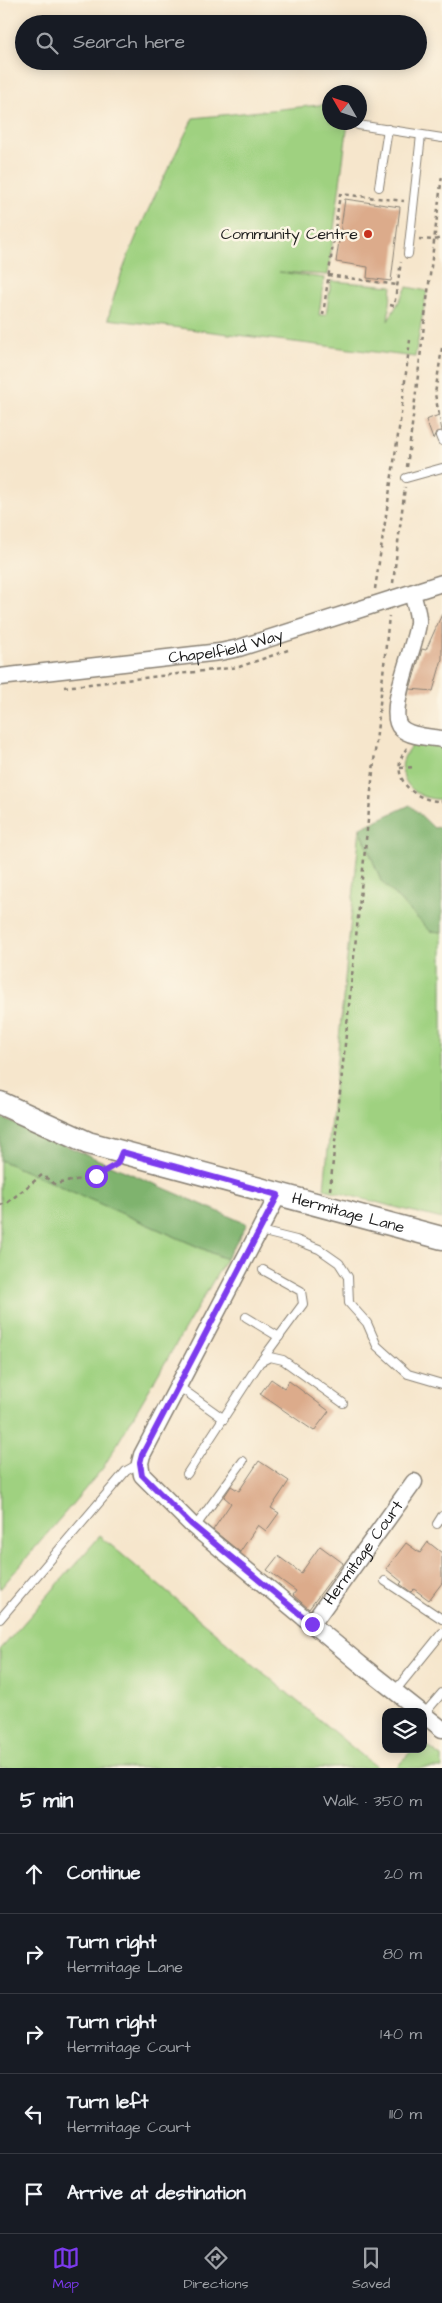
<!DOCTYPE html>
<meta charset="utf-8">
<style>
:root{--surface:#171b24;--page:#242831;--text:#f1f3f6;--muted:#9ea1a6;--line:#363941;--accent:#7c3aed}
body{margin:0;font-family:"Architects Daughter",sans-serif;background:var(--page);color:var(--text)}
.controls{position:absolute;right:15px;bottom:15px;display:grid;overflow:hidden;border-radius:10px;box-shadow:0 2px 12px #0003}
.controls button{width:45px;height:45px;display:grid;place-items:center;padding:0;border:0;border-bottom:1px solid var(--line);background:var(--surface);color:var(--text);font:25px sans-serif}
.compass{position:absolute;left:322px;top:85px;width:45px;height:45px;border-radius:50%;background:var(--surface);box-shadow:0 2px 12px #0003;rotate:309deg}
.stop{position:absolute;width:15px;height:15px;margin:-11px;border:4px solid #7c3aed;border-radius:50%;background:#fff}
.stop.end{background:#7c3aed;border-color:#fff;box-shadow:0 1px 5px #0008}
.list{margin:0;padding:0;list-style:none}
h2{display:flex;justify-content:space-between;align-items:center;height:65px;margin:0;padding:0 20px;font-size:21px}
h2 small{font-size:16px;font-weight:400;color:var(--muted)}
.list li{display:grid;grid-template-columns:32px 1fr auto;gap:15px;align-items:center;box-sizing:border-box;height:80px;padding:0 20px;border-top:1px solid var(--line)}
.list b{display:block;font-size:19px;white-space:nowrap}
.list p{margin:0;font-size:16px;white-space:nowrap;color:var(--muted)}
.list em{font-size:16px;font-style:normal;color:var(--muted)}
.icon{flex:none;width:28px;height:28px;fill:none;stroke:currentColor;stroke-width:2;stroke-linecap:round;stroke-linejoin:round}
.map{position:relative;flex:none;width:442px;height:1768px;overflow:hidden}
.search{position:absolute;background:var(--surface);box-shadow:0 2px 12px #0003;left:15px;right:15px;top:15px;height:55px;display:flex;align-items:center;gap:12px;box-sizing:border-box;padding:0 18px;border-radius:28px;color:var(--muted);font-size:19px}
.sheet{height:465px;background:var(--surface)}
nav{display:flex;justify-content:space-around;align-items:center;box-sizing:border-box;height:70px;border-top:1px solid var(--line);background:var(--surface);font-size:14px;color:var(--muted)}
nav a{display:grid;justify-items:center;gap:2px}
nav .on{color:var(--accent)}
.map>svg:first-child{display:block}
</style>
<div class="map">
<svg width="442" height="1768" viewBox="0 0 442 1768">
<rect width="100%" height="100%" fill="#fcf5e5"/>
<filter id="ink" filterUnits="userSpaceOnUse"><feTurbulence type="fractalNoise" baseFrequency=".02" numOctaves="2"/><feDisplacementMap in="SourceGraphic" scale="10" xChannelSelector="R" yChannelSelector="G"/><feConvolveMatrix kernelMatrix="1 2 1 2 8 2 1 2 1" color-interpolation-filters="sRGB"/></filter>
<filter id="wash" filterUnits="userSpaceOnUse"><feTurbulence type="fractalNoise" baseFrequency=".0096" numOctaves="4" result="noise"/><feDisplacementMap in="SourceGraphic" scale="20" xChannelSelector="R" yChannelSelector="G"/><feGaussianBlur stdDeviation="1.12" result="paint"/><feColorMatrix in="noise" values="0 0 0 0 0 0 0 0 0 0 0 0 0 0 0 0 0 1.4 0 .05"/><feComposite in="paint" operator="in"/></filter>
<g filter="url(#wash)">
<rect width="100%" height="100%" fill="#f6e6cc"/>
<g fill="#9fd180" stroke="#5e764e">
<path d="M329,104L330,122L348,123L328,275L279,272L324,278L319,315H326L331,281L392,286L388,321L407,287L427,291L415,357L108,319C125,248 162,183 193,118Z"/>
<path d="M415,741L442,744V799C420,801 398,784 403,761C405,753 411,748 415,741Z"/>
<polygon points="360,828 381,881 430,931 442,932 442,1219 324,1189"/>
<polygon points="0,1160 226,1259 103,1468 0,1589"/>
<polygon points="100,1536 377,1768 0,1768 0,1650"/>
<polygon points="423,1743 442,1757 442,1768 396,1768 413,1749 423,1749"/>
</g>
<g fill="#7fb36e" stroke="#4e6845">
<polygon points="410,805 434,828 442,826 442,932 430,931 381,881 360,828"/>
<polygon points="0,1117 247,1224 226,1259 0,1160"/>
</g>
<g id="blocks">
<g fill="#dcab8b">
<polygon points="345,199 400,207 391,281 367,278 368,267 336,262"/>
<polygon points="439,415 442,431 436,432 433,439 426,420"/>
<polygon points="442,614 442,659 433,691 410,689 422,649 426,650"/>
<polygon points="271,1379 284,1388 289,1381 329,1411 314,1431 260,1394"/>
<polygon points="259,1461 289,1481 271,1508 279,1513 266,1531 258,1525 240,1552 213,1530 231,1503 224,1497 231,1486 239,1491"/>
<polygon points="428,1542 442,1553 442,1583 429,1600 414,1589 411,1592 400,1584 402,1582 386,1569 406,1543 420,1553"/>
<polygon points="320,1546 343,1563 309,1609 293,1595 296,1591 267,1570 278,1556 301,1573"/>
</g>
</g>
</g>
<g filter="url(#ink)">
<use href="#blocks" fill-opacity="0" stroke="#898174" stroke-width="1"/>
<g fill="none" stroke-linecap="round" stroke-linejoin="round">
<g stroke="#898174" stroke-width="10">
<g id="lane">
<polyline points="358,125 442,138"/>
<polyline points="379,187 388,129"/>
<polyline points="408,254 421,135"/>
<polyline points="440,436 442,441"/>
<polyline points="406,478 442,468"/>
<polyline points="260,1231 296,1240 319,1249 339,1263 348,1277 349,1303 367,1323 377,1346 408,1374 442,1384"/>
<polyline points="246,1317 279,1337"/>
<polyline points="261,1361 303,1304 301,1291 263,1270"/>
<polyline points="178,1386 224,1419"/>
<polyline points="187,1474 260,1362 270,1357 283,1360 343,1403"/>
<polyline points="437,1524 442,1516"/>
<polyline points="195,1527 243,1461"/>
<polyline points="385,1581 442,1619"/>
<polyline points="0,1619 126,1471 140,1463"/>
<polyline points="395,1691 442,1633"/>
<polyline points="424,1714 442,1693"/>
</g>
</g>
<g stroke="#898174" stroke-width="19">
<g id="street">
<path d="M412,593C414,602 419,614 418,623C416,645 385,713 401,728C410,737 430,737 442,739"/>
<path id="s1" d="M0,677L220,652L239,648L442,583"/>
<polyline points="278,1195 142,1455 140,1463 142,1475 191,1524 360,1664 421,1712"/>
<path id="s2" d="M312,1624L414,1482"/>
<polyline points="423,1714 442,1729"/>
</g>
</g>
<g stroke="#898174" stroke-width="25">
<g id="secondary">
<path id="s3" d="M0,1103L88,1143L442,1238"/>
</g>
</g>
<g stroke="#898174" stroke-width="2.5" stroke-dasharray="4 4" stroke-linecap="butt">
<polyline points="419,239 434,240 442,238"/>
<polyline points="328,275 397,285"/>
<polyline points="390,305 394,306 401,262"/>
<polyline points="323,315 340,194 404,201"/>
<polyline points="439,415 435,394 442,348"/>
<polyline points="407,467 442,175"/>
<polyline points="393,583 405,487"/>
<polyline points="375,589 400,422 410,340"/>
<polyline points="64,687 239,667 291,649"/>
<path d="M407,748C386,775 413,802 442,801"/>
<polyline points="400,768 414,767"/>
<polyline points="330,1190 389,616"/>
<polyline points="0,1205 7,1203 42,1175 55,1184 96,1176 110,1168"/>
</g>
<use href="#lane" stroke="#fff" stroke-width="8"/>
<use href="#street" stroke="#fff" stroke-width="16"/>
<use href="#secondary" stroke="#fff" stroke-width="22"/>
</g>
</g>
<g fill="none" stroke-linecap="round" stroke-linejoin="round" filter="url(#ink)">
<polyline stroke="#7c3aed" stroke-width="6" points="96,1176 117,1164 122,1152 278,1195 142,1455 140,1463 142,1475 191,1524 312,1624"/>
</g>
<circle fill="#c8321e" stroke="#fcf5e5" stroke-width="2" cx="368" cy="234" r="5"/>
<g text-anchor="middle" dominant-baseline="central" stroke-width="5" stroke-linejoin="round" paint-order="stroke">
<g font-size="16" fill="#1c1c1c" stroke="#fcf5e5" text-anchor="end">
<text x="358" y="234">Community Centre</text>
</g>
<g font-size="16" fill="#1c1c1c" stroke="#fcf5e5">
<text stroke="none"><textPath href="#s1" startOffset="228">Chapelfield Way</textPath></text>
<text stroke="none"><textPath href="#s3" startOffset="366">Hermitage Lane</textPath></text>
<text stroke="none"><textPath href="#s2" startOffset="88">Hermitage Court</textPath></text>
</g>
</g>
</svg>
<div class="controls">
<button><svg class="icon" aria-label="layers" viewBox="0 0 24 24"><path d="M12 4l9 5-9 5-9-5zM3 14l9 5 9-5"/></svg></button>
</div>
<svg class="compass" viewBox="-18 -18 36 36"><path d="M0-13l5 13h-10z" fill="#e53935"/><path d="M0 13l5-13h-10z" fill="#9ea1a6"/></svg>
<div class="stop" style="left:96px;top:1176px"></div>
<div class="stop end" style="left:312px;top:1624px"></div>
<div class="search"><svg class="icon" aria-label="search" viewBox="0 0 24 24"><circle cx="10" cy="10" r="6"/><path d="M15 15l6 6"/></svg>Search here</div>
</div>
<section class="sheet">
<h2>5 min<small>Walk · 350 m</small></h2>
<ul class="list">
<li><svg class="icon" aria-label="ahead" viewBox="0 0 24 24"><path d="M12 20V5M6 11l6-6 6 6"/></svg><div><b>Continue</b></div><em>20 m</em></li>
<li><svg class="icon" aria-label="right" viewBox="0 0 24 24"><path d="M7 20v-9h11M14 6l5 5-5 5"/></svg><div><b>Turn right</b><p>Hermitage Lane</p></div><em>80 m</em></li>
<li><svg class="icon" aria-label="right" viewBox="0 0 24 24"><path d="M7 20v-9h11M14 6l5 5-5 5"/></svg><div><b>Turn right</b><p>Hermitage Court</p></div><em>140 m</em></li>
<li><svg class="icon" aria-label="left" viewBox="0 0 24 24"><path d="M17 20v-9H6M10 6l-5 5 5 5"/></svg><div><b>Turn left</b><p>Hermitage Court</p></div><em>110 m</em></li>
<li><svg class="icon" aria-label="arrive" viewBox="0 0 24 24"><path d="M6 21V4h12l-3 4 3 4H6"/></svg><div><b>Arrive at destination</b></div></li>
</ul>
</section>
<nav>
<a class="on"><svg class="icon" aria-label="map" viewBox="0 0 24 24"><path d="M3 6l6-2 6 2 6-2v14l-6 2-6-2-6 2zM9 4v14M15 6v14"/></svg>Map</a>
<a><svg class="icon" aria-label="directions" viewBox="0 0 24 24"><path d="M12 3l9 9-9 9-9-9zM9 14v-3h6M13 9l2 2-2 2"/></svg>Directions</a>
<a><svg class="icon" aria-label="saved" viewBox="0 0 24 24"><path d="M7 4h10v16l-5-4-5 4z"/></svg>Saved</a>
</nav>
